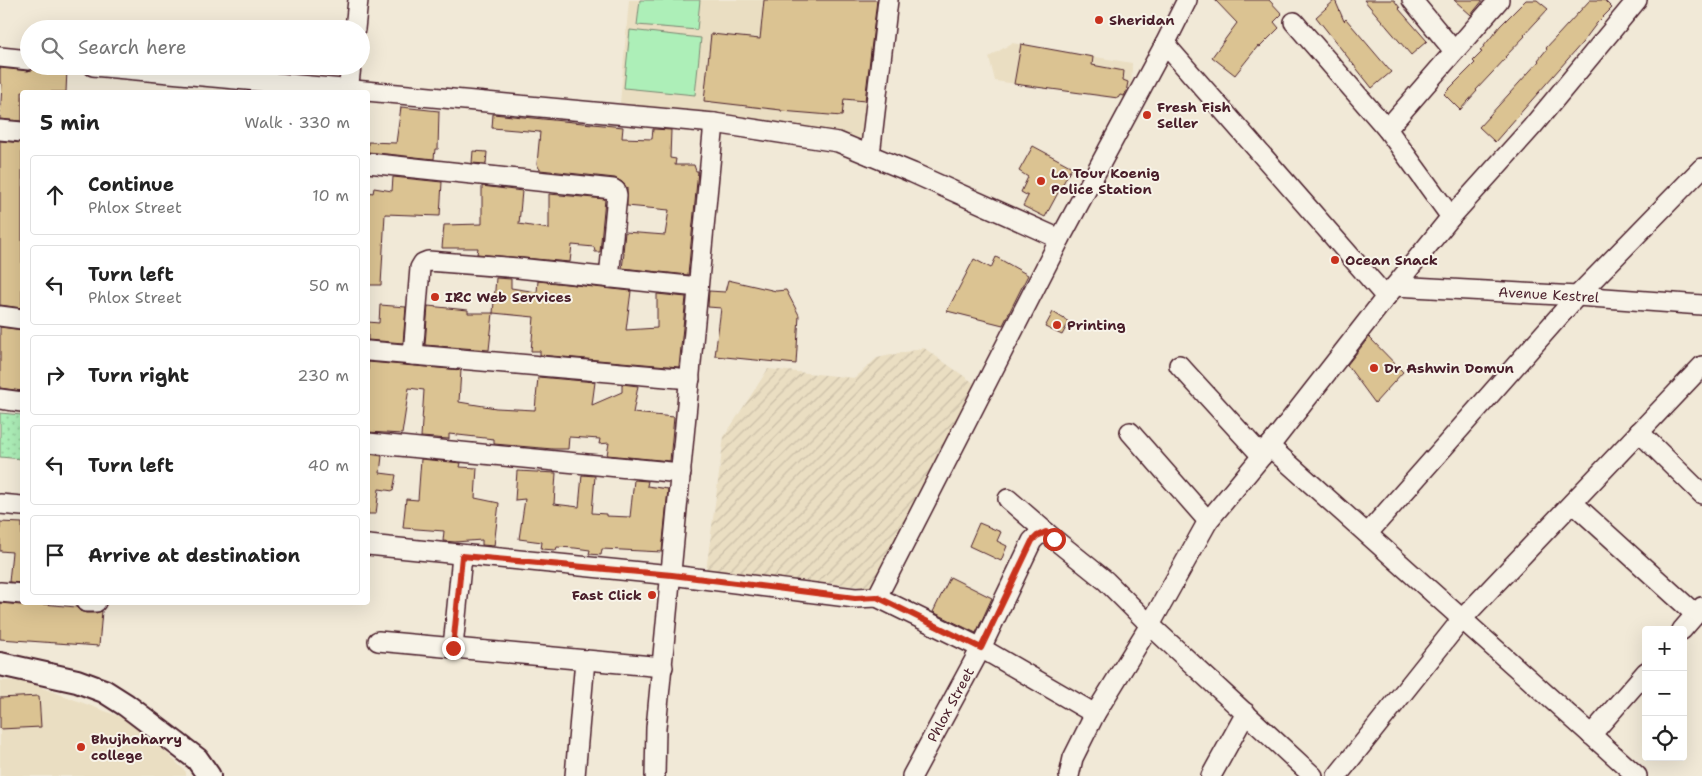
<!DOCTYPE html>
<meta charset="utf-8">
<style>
:root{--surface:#fff;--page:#f6f6f6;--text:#222;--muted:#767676;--line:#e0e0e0}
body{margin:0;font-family:"Shantell Sans",sans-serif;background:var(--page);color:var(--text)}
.controls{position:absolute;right:15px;bottom:15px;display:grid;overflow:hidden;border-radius:5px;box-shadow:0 5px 20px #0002}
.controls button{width:45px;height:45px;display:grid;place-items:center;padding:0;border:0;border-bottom:1px solid var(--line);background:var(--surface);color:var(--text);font:25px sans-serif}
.stop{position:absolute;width:15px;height:15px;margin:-11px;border:4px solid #c8321e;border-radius:50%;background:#fff}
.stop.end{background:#c8321e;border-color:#fff;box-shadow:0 1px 5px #0008}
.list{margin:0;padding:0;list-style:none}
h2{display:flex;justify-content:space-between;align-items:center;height:65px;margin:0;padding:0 20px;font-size:21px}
h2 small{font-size:16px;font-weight:400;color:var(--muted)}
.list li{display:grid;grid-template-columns:32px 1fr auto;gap:15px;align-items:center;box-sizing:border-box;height:80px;margin:0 10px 10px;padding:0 10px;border:1px solid var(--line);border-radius:5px}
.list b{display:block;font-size:19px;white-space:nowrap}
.list p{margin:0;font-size:16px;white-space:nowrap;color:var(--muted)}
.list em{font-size:16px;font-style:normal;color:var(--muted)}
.icon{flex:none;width:28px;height:28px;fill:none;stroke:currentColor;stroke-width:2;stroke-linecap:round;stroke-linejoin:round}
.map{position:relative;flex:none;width:1702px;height:776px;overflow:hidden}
.search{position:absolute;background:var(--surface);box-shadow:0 5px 20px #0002;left:20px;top:20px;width:350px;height:55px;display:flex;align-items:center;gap:12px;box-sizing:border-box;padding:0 18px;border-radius:28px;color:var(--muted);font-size:19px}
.panel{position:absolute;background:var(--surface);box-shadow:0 5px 20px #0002;left:20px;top:90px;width:350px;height:515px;border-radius:5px}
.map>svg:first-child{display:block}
</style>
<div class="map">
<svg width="1702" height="776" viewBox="0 0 1702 776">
<defs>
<pattern id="industrial-furrows" width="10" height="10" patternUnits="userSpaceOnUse" patternTransform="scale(1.25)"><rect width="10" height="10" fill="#eadec2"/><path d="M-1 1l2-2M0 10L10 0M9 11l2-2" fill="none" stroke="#cabea7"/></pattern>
<pattern id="grass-dots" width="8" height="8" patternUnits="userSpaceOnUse" patternTransform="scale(1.25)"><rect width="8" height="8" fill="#adefb8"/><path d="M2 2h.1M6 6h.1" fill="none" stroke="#96cc9e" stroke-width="1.8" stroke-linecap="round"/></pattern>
</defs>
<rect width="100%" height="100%" fill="#f1e9d7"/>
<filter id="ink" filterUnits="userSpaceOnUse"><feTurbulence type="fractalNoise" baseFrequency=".02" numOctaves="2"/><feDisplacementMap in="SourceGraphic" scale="10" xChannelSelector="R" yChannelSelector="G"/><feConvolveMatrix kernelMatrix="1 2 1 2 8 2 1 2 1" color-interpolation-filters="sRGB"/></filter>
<g filter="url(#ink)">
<g fill="#eadec2">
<polygon points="629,0 892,0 876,142 837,133 620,103"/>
<polygon points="1012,43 1132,63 1131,100 995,81 989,57"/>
<polygon points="0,681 24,681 137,723 186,772 186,776 0,776"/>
</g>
<polygon fill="url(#industrial-furrows)" points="924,348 978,386 876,588 706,571 724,437 768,369 855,378 877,358"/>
<polygon fill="url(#grass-dots)" stroke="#7c8772" points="0,413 22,415 22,459 0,457"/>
<g fill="#adefb8" stroke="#7c8772">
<polygon points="640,0 700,0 697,30 637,25"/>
<polygon points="630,30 701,38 695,95 624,88"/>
</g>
<g fill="#dbc392" stroke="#4a1f2b">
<polygon points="764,0 877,0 865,101 844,99 842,116 781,111 781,110 704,101 711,34 760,39"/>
<polygon points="1215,0 1269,0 1282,14 1274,22 1279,28 1260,47 1258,46 1235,75 1212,57 1237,23"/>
<polygon points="1335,0 1344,21 1346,19 1391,72 1372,88 1316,17"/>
<polygon points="1364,0 1394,0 1400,8 1399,9 1427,41 1411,55"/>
<polygon points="1454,0 1483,0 1471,15"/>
<polygon points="1526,0 1537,0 1548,9 1524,35 1525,36 1505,57 1506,58 1476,90 1477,91 1460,110 1444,94 1475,63 1473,61 1482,52 1480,51 1500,26"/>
<polygon points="1590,0 1604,0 1612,8 1597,23 1582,43 1495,142 1479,127 1539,61 1538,60 1547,49 1546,48"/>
<polygon points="1021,44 1093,57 1092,65 1124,71 1123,80 1128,82 1126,92 1124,96 1120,95 1118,98 1014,84"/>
<polygon points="0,68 28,71 36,68 67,69 66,92 22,92 22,121 0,119 2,84 0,83"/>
<polygon points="401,107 439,111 438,149 435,149 434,159 368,152 368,142 396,143"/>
<polygon points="493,114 623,127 622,138 652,139 653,129 671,130 670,158 676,159 675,165 694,165 696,171 698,171 688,275 622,268 624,253 623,253 625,232 665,235 669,210 627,206 627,188 622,182 615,178 540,170 537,164 540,132 492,128"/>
<polygon points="0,141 22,143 22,308 0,305"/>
<polygon points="1033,146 1072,167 1045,217 1023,206 1028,196 1021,192 1028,177 1019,171"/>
<polygon points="473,151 487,152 486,164 472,163"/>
<polygon points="393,177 442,182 440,216 385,214 381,285 368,285 368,192 373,193 374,188 392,191"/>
<polygon points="482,186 522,191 519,224 549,229 549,194 605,199 600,252 595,252 594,247 572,245 570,262 477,254 478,248 442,248 444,225 482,224"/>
<polygon points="996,257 1028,275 1003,325 947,311 974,259 991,268"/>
<polygon points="496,278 511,279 511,288 537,292 538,281 631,291 626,330 657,328 657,294 686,297 679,367 540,355 540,351 531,351 534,317 493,313"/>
<polygon points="728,280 776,291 786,290 799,315 796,364 715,356 721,308 708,307 709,291 725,292"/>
<polygon points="380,305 406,307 403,343 368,340 368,322 379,323"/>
<polygon points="428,306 468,310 468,313 493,313 489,350 425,345"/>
<polygon points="1053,312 1069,322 1062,335 1045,327"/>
<polygon points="0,327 22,330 22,391 0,388"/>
<polygon points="1369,337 1403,372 1375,403 1347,365"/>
<polygon points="368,362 461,370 459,402 496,408 535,410 538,377 595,382 592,405 622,392 622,384 638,386 633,413 674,417 670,461 607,455 609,443 599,444 600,439 569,437 568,449 553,449 494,444 494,439 449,434 449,439 421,437 424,390 409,388 402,434 368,432"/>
<polygon points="369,454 382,456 380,473 396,475 393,491 379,489 376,514 368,514"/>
<polygon points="421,459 461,463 460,467 477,468 475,498 499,503 494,546 482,545 482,540 455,542 443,541 444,531 403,528 406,499 418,500"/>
<polygon points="517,471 556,473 554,504 579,507 582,475 595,476 592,513 606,514 606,516 630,517 634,480 648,481 647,486 668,489 662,552 602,549 601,555 589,554 590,550 575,548 557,547 556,550 541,549 542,542 519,539 525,499 515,500"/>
<polygon points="0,522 22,523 22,583 9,582 12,552 0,551"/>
<polygon points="979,523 1001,532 997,541 1007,546 1001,561 969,546"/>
<polygon points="950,577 992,598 976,633 933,612"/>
<polygon points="0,603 21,605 28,603 54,605 76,607 80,611 86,613 96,613 102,611 99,646 0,639"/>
<polygon points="39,696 41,727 0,729 0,698"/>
</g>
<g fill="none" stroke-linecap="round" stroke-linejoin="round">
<g stroke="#4a1f2b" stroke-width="22">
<g id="minor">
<polyline points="1412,0 1454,51"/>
<polyline points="1294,22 1387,129"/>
<polyline points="355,29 358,0"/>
<polyline points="1165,44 1386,297"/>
<polyline points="0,57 29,60"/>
<polyline points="93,66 714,123 838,142 913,173 1060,239"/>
<polyline points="348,92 351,66"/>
<polyline points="0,130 22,132"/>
<polyline points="870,155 888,0"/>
<polyline points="368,163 613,189 616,191 617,195 609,278"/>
<polyline points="1451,217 1387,129 1499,0"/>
<path id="s1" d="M1395,286L1577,296L1702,305"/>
<polyline points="0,316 22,319"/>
<polyline points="368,351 690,379"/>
<polyline points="413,355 420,268 423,263 428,261 518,268 698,287"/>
<polyline points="1179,365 1262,456"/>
<polyline points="0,399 22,402"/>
<polyline points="1130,432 1208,521"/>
<polyline points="1639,432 1702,494"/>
<polyline points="368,443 681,473"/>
<polyline points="1269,446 1637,776"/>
<polyline points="1008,499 1054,539 1106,581 1150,625 1313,776"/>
<polyline points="1573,503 1695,614"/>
<polyline points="0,504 22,506"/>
<polyline points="1368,533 1577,296 1702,168"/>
<polyline points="368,545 671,575 855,598 877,597 981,648 1095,714"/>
<polyline points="0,592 22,594"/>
<polyline points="877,597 1060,239 1165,44 1187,0"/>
<polyline points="86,602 96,602"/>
<polyline points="1682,630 1702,607"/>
<polyline points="378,641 663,667"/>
<polyline points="453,647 462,556"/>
<polyline points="1591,735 1646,672"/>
<polyline points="575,776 585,660"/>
<polyline points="655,776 656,728 714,123"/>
<path id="s2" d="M912,776L981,648L1032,541L1037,536L1046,532"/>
<polyline points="1069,776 1073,758 1095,714 1150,625 1208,521 1262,456 1386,297 1451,217 1532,127 1637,0"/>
<polyline points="1211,776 1246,713"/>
<polyline points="1337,776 1462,619 1702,366"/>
</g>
</g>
<g stroke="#4a1f2b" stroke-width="26">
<polyline id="tertiary" points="0,664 77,681 104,691 126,705 197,759 209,776"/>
</g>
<use href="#minor" stroke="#f7f3e8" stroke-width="19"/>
<use href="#tertiary" stroke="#f7f3e8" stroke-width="22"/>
</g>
</g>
<g fill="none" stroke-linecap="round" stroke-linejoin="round" filter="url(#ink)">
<polyline stroke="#c8321e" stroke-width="6" points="453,648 462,556 672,575 855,598 877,597 981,648 1032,541 1037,536 1046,532 1054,539"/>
</g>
<g fill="#c8321e" stroke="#f7f3e8" stroke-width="2">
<circle cx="1099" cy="20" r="5"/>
<circle cx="1147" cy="115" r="5"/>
<circle cx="1041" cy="181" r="5"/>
<circle cx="1335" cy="260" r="5"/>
<circle cx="435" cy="297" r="5"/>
<circle cx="1057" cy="325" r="5"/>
<circle cx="1374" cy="368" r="5"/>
<circle cx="652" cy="595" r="5"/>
<circle cx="81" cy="747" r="5"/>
</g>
<g text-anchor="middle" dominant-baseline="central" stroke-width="4" stroke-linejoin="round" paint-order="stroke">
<g font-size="14" font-weight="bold" fill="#4a1f2b" stroke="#f7f3e8" text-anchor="start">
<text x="1109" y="20">Sheridan</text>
<text x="1157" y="107">Fresh Fish<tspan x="1157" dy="16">Seller</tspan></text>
<text x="1051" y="173">La Tour Koenig<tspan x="1051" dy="16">Police Station</tspan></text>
<text x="1345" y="260">Ocean Snack</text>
<text x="445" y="297">IRC Web Services</text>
<text x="1067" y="325">Printing</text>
<text x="1384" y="368">Dr Ashwin Domun</text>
<text x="642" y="595" text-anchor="end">Fast Click</text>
<text x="91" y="739">Bhujhoharry<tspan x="91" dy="16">college</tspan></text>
</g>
<g font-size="14" fill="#4a1f2b" stroke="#f7f3e8">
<text stroke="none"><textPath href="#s1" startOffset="154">Avenue Kestrel</textPath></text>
<text stroke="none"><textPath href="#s2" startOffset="81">Phlox Street</textPath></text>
</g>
</g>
</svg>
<div class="controls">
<button>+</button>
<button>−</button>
<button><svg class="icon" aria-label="locate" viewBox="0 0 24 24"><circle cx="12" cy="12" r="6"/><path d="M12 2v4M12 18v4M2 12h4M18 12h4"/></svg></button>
</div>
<div class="stop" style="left:1054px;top:539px"></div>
<div class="stop end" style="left:453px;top:648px"></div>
<div class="search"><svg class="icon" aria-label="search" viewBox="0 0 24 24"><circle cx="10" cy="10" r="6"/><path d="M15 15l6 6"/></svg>Search here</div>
<section class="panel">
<h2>5 min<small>Walk · 330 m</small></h2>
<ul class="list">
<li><svg class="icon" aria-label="ahead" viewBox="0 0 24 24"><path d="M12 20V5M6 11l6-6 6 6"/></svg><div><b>Continue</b><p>Phlox Street</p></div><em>10 m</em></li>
<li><svg class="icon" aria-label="left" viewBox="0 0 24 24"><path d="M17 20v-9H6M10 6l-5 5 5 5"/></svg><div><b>Turn left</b><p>Phlox Street</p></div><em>50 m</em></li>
<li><svg class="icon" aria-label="right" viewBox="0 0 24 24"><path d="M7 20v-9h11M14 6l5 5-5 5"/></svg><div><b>Turn right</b></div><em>230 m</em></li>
<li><svg class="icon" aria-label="left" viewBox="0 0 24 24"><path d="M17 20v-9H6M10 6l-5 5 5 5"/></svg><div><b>Turn left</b></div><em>40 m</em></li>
<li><svg class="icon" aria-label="arrive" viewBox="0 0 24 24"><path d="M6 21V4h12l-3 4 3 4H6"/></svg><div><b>Arrive at destination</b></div></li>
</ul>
</section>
</div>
